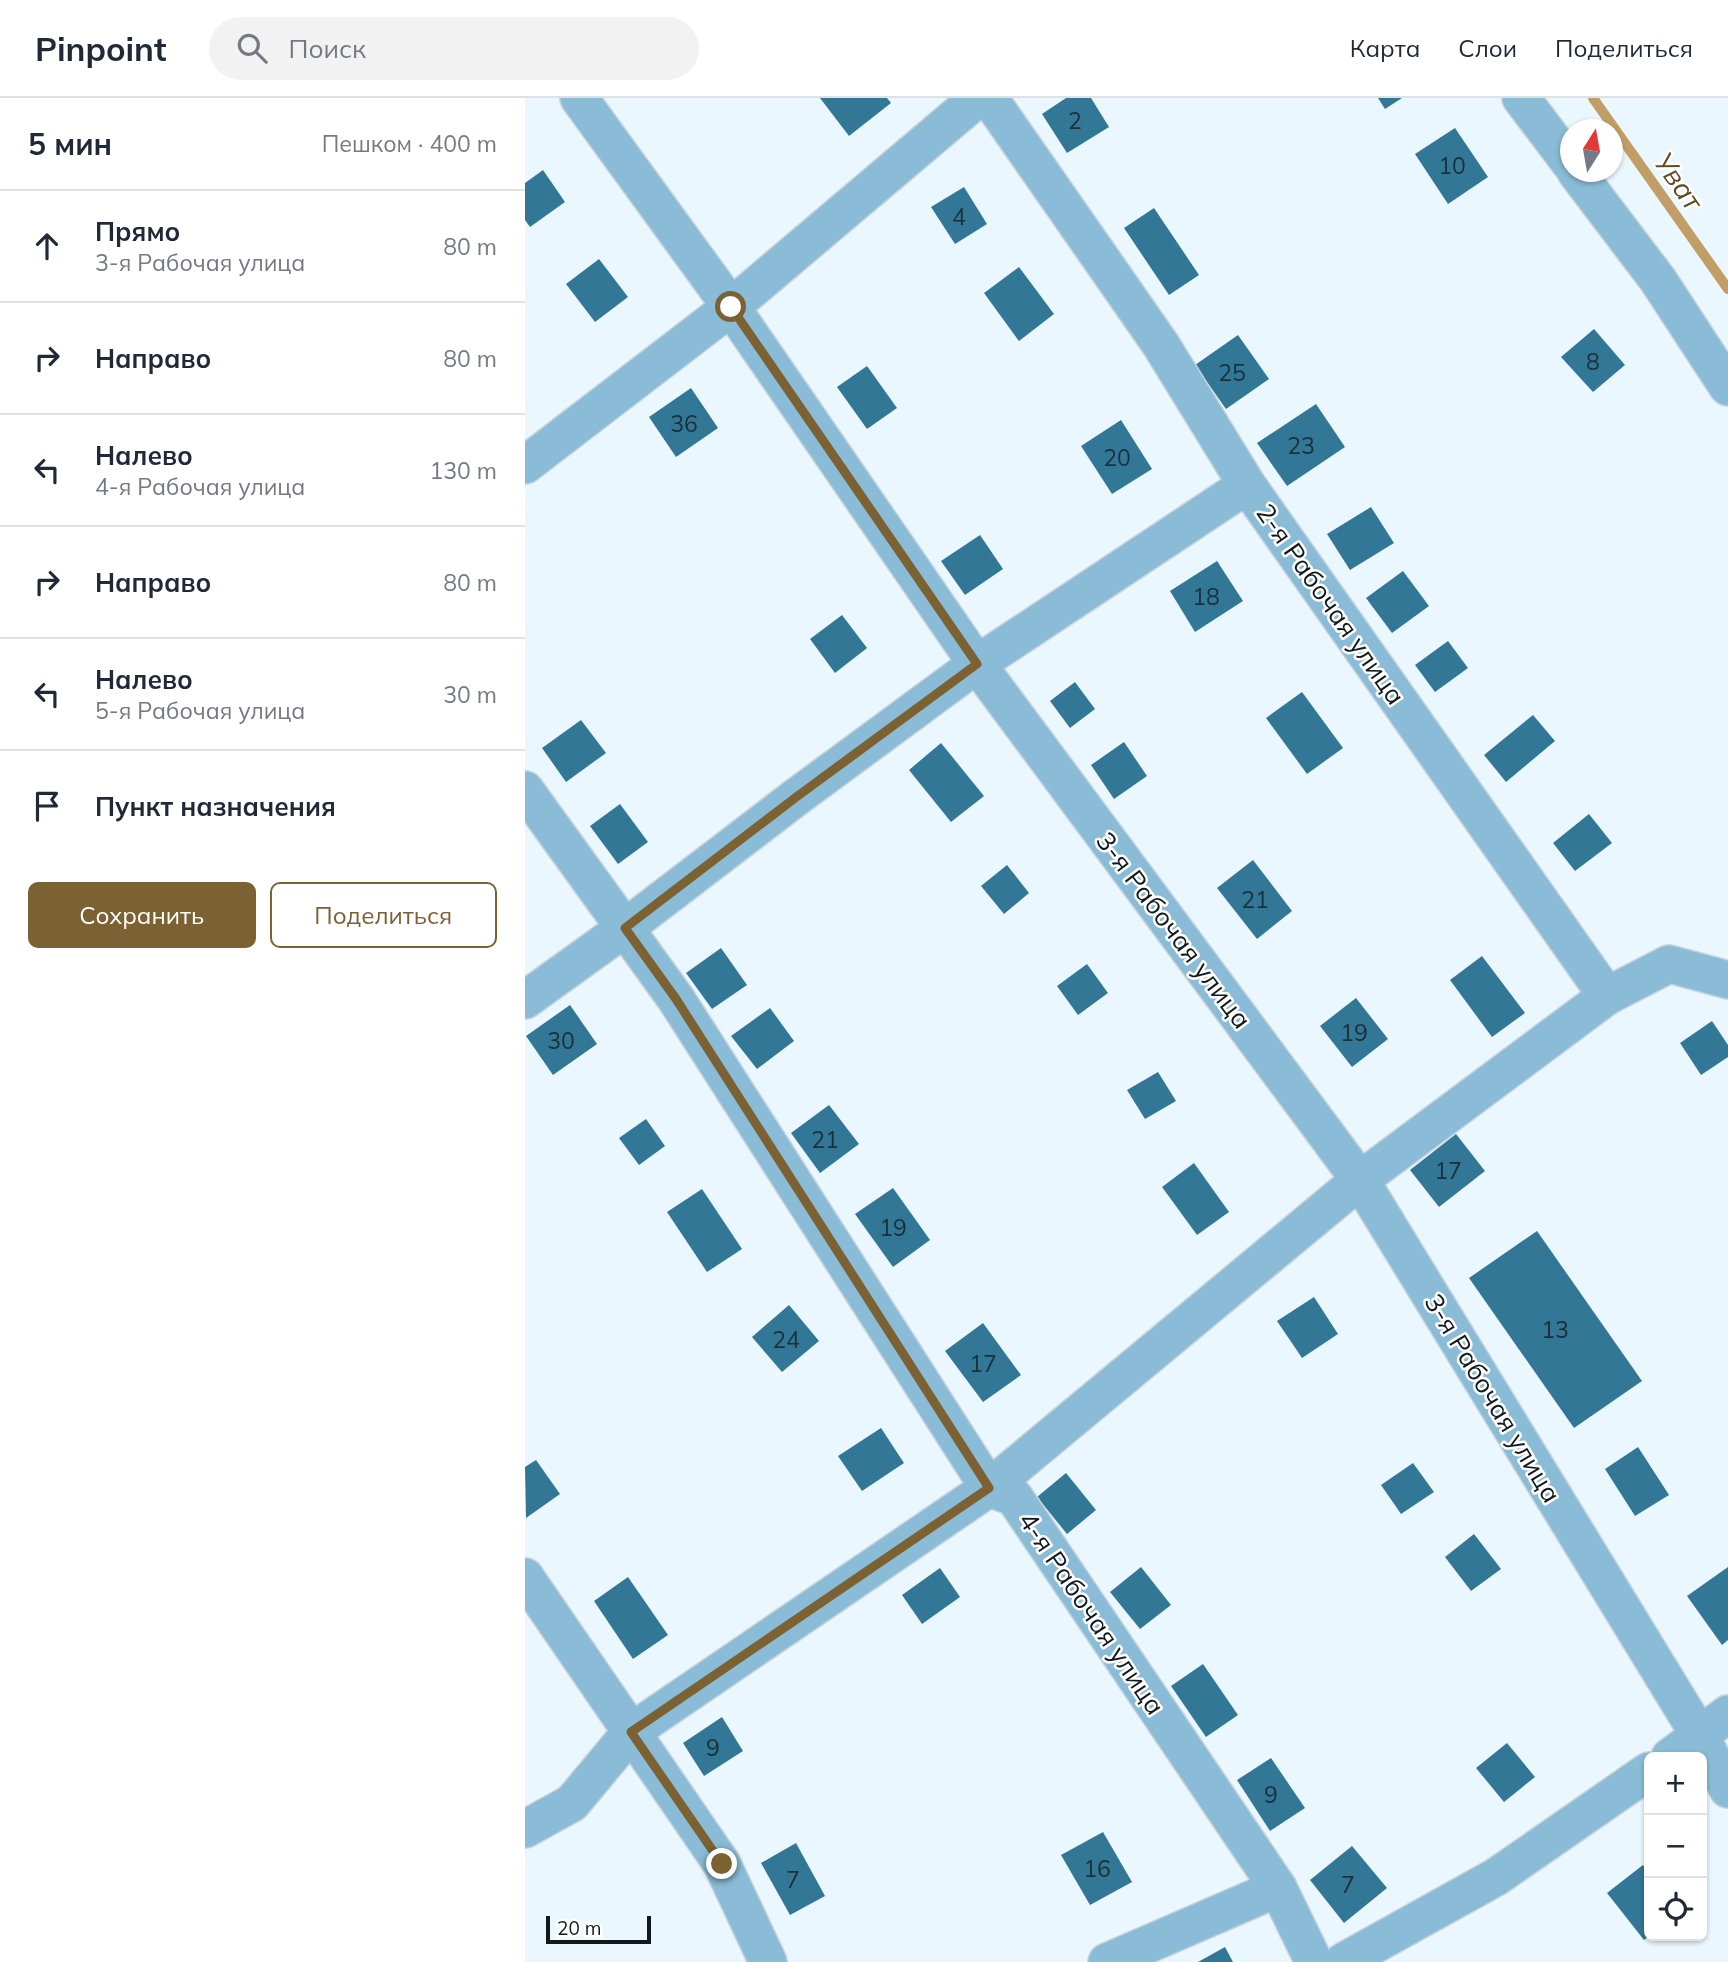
<!DOCTYPE html>
<html lang="ru">
<meta charset="utf-8">
<style>
:root{--surface:#fff;--page:#f2f2f3;--text:#1f2937;--muted:#747a83;--line:#e0e1e3;--accent:#7c6133}
body{margin:0;font-family:Mulish,sans-serif;background:var(--page);color:var(--text)}
.controls{position:absolute;right:21px;bottom:21px;display:grid;overflow:hidden;border-radius:10px;box-shadow:0 2px 5px #0004}
.controls button{width:63px;height:63px;display:grid;place-items:center;padding:0;border:0;border-bottom:2px solid var(--line);background:var(--surface);color:var(--text);font:35px sans-serif}
.compass{position:absolute;left:1035px;top:21px;width:63px;height:63px;border-radius:50%;background:var(--surface);box-shadow:0 2px 5px #0004;rotate:11deg}
.scale{position:absolute;left:21px;bottom:18px;width:105px;box-sizing:border-box;padding-left:7px;border:4px solid #13181a;border-top:0;font-size:19px;line-height:24px;white-space:nowrap;color:#13181a;-webkit-text-stroke:5px #fff;paint-order:stroke}
.stop{position:absolute;width:21px;height:21px;margin:-16px;border:5px solid #7c6133;border-radius:50%;background:#fff}
.stop.end{background:#7c6133;border-color:#fff;box-shadow:0 2px 7px #0008}
.list{margin:0;padding:0;list-style:none}
h2{display:flex;justify-content:space-between;align-items:center;height:91px;margin:0;padding:0 28px;font-size:30px}
h2 small{font-size:23px;font-weight:400;color:var(--muted)}
.list li{display:grid;grid-template-columns:46px 1fr auto;gap:21px;align-items:center;box-sizing:border-box;height:112px;padding:0 28px;border-top:2px solid var(--line)}
.list b{display:block;font-size:26px;white-space:nowrap}
.list p{margin:0;font-size:23px;white-space:nowrap;color:var(--muted)}
.list em{font-size:23px;font-style:normal;color:var(--muted)}
.actions{display:flex;gap:14px;padding:21px 28px}
.actions a{flex:1;padding:16px 0;border:2px solid var(--accent);border-radius:10px;text-align:center;font-size:24px;color:var(--accent)}
.actions .main{background:var(--accent);color:#fff}
.icon{flex:none;width:38px;height:38px;fill:none;stroke:currentColor;stroke-width:2;stroke-linecap:round;stroke-linejoin:round}
.map{position:relative;flex:none;width:1203px;height:1864px;overflow:hidden}
header{display:flex;align-items:center;gap:42px;box-sizing:border-box;height:98px;padding:0 35px;background:var(--surface);border-bottom:2px solid var(--line)}
header strong{font-size:33px}
nav{display:flex;gap:38px;margin-inline-start:auto;font-size:24px}
.search{width:490px;height:63px;background:var(--page);display:flex;align-items:center;gap:18px;box-sizing:border-box;padding:0 24px;border-radius:38px;color:var(--muted);font-size:26px}
main{display:flex}
aside{flex:1;background:var(--surface)}
.map>svg:first-child{display:block}
</style>
<header>
<strong>Pinpoint</strong>
<div class="search"><svg class="icon" aria-label="search" viewBox="0 0 24 24"><circle cx="10" cy="10" r="6"/><path d="M15 15l6 6"/></svg>Поиск</div>
<nav><a>Карта</a><a>Слои</a><a>Поделиться</a></nav>
</header>
<main>
<aside>
<h2>5 мин<small>Пешком · 400 m</small></h2>
<ul class="list">
<li><svg class="icon" aria-label="ahead" viewBox="0 0 24 24"><path d="M12 20V5M6 11l6-6 6 6"/></svg><div><b>Прямо</b><p>3-я Рабочая улица</p></div><em>80 m</em></li>
<li><svg class="icon" aria-label="right" viewBox="0 0 24 24"><path d="M7 20v-9h11M14 6l5 5-5 5"/></svg><div><b>Направо</b></div><em>80 m</em></li>
<li><svg class="icon" aria-label="left" viewBox="0 0 24 24"><path d="M17 20v-9H6M10 6l-5 5 5 5"/></svg><div><b>Налево</b><p>4-я Рабочая улица</p></div><em>130 m</em></li>
<li><svg class="icon" aria-label="right" viewBox="0 0 24 24"><path d="M7 20v-9h11M14 6l5 5-5 5"/></svg><div><b>Направо</b></div><em>80 m</em></li>
<li><svg class="icon" aria-label="left" viewBox="0 0 24 24"><path d="M17 20v-9H6M10 6l-5 5 5 5"/></svg><div><b>Налево</b><p>5-я Рабочая улица</p></div><em>30 m</em></li>
<li><svg class="icon" aria-label="arrive" viewBox="0 0 24 24"><path d="M6 21V4h12l-3 4 3 4H6"/></svg><div><b>Пункт назначения</b></div></li>
</ul>
<div class="actions"><a class="main">Сохранить</a><a>Поделиться</a></div>
</aside>
<div class="map">
<svg width="1203" height="1864" viewBox="0 0 1203 1864">
<rect width="100%" height="100%" fill="#ebf7ff"/>
<g fill="none" stroke-linecap="round" stroke-linejoin="round">
<polyline stroke="#c09e65" stroke-width="10" points="1068,0 1203,191"/>
</g>
<g fill="#337797">
<polygon points="295,0 362,0 366,5 324,38"/>
<polygon points="541,0 566,0 584,29 542,55 517,16"/>
<polygon points="853,0 877,0 860,11"/>
<polygon points="930,30 963,79 923,106 890,56"/>
<polygon points="18,72 40,104 5,129 0,122 0,85"/>
<polygon points="439,89 462,126 430,146 406,109"/>
<polygon points="629,110 674,177 644,197 599,130"/>
<polygon points="74,161 103,199 70,224 41,186"/>
<polygon points="494,169 529,216 494,243 459,195"/>
<polygon points="1069,231 1100,267 1068,294 1036,259"/>
<polygon points="713,237 744,281 701,311 670,267"/>
<polygon points="342,268 372,310 342,331 312,289"/>
<polygon points="166,290 193,330 151,359 124,319"/>
<polygon points="791,306 820,349 762,388 732,345"/>
<polygon points="596,322 627,371 587,396 556,348"/>
<polygon points="846,409 869,445 825,472 802,436"/>
<polygon points="455,437 478,471 440,497 416,463"/>
<polygon points="692,463 718,503 670,534 645,493"/>
<polygon points="878,473 904,508 867,535 841,500"/>
<polygon points="317,517 342,550 310,575 285,541"/>
<polygon points="923,543 943,570 910,594 890,567"/>
<polygon points="550,584 570,611 545,630 525,603"/>
<polygon points="777,594 818,650 782,676 741,620"/>
<polygon points="1008,617 1030,643 981,684 959,657"/>
<polygon points="56,622 81,655 41,684 17,650"/>
<polygon points="599,644 622,678 589,701 566,667"/>
<polygon points="416,645 459,698 426,724 384,672"/>
<polygon points="95,706 123,744 93,766 65,728"/>
<polygon points="1064,716 1087,745 1050,773 1028,745"/>
<polygon points="728,762 767,813 732,841 692,790"/>
<polygon points="482,767 504,795 479,816 456,788"/>
<polygon points="196,850 222,887 187,911 161,875"/>
<polygon points="957,858 1000,915 967,939 925,882"/>
<polygon points="562,866 583,895 553,917 532,888"/>
<polygon points="831,900 863,941 827,969 795,928"/>
<polygon points="45,907 72,946 28,977 1,938"/>
<polygon points="245,910 269,943 232,971 206,938"/>
<polygon points="1187,923 1203,947 1203,959 1176,977 1155,945"/>
<polygon points="633,974 651,1003 620,1021 602,992"/>
<polygon points="304,1007 334,1046 295,1075 266,1035"/>
<polygon points="121,1021 140,1048 114,1067 94,1040"/>
<polygon points="931,1036 960,1073 914,1109 885,1072"/>
<polygon points="669,1065 704,1114 672,1137 637,1089"/>
<polygon points="368,1090 405,1142 368,1169 330,1116"/>
<polygon points="177,1091 217,1151 182,1174 142,1114"/>
<polygon points="1012,1133 1117,1283 1049,1330 944,1180"/>
<polygon points="789,1199 813,1236 777,1260 752,1223"/>
<polygon points="264,1207 294,1243 257,1274 227,1239"/>
<polygon points="458,1225 496,1277 458,1304 420,1253"/>
<polygon points="356,1330 379,1365 337,1393 313,1358"/>
<polygon points="1113,1349 1144,1397 1110,1418 1080,1371"/>
<polygon points="11,1362 35,1396 1,1420 0,1369"/>
<polygon points="888,1365 909,1394 876,1416 856,1387"/>
<polygon points="541,1375 571,1412 542,1436 512,1399"/>
<polygon points="949,1436 976,1471 946,1493 920,1459"/>
<polygon points="616,1469 646,1507 615,1531 585,1494"/>
<polygon points="1203,1469 1203,1542 1197,1547 1162,1498"/>
<polygon points="415,1470 435,1499 397,1526 377,1497"/>
<polygon points="103,1479 143,1537 108,1561 69,1503"/>
<polygon points="678,1566 713,1617 681,1639 646,1588"/>
<polygon points="197,1619 218,1653 179,1678 158,1645"/>
<polygon points="982,1645 1010,1679 979,1704 951,1670"/>
<polygon points="746,1660 780,1710 745,1733 712,1682"/>
<polygon points="578,1734 607,1784 565,1807 536,1757"/>
<polygon points="271,1745 300,1798 265,1817 236,1765"/>
<polygon points="827,1748 862,1790 819,1825 785,1782"/>
<polygon points="1118,1767 1124,1775 1124,1838 1119,1842 1082,1795"/>
<polygon points="700,1849 708,1864 673,1864"/>
</g>
<g fill="none" stroke-linecap="round" stroke-linejoin="round">
<g stroke="#c8d3da" stroke-width="40">
<g id="minor">
<polyline points="54,0 206,209 452,566 835,1082 1175,1638 1203,1691"/>
<polyline points="464,0 636,247 722,387 1082,898 1144,866 1203,882"/>
<polyline points="996,0 1046,66"/>
<polyline points="1051,74 1133,182 1203,289"/>
<polyline points="0,367 206,209 453,0"/>
<polyline points="0,692 151,901 464,1390 489,1399 753,1790 789,1864"/>
<polyline points="0,902 100,830 270,700 452,566 722,387"/>
<polyline points="0,1479 197,1766 243,1864"/>
<polyline points="1145,1659 1203,1616"/>
<polyline points="0,1731 47,1705 106,1634 464,1390 835,1082 1082,898"/>
<polyline points="582,1864 753,1790"/>
<polyline points="818,1864 971,1779 1124,1673"/>
</g>
</g>
<use href="#minor" stroke="#8abcd7" stroke-width="37"/>
</g>
<g fill="none" stroke-linecap="round" stroke-linejoin="round">
<polyline stroke="#7c6133" stroke-width="9" points="197,1766 106,1634 464,1390 151,901 100,830 270,700 452,566 206,209"/>
</g>
<g text-anchor="middle" dominant-baseline="central" stroke-width="5" stroke-linejoin="round" paint-order="stroke">
<g font-size="23" fill="#1b3039">
<text x="550" y="22">2</text>
<text x="927" y="67">10</text>
<text x="434" y="118">4</text>
<text x="1068" y="263">8</text>
<text x="707" y="274">25</text>
<text x="159" y="325">36</text>
<text x="776" y="347">23</text>
<text x="592" y="359">20</text>
<text x="681" y="498">18</text>
<text x="730" y="801">21</text>
<text x="829" y="934">19</text>
<text x="36" y="942">30</text>
<text x="300" y="1041">21</text>
<text x="923" y="1072">17</text>
<text x="368" y="1129">19</text>
<text x="1030" y="1231">13</text>
<text x="261" y="1241">24</text>
<text x="458" y="1265">17</text>
<text x="188" y="1649">9</text>
<text x="746" y="1696">9</text>
<text x="572" y="1770">16</text>
<text x="268" y="1781">7</text>
<text x="823" y="1786">7</text>
</g>
<g font-size="26" fill="#13181a" stroke="#fff">
<text transform="translate(806 506) rotate(55)">2-я Рабочая улица</text>
<text transform="translate(649 832) rotate(53)">3-я Рабочая улица</text>
<text transform="translate(968 1300) rotate(59)">3-я Рабочая улица</text>
<text transform="translate(567 1515) rotate(56)">4-я Рабочая улица</text>
</g>
<g font-size="28" font-style="italic" fill="#624a1e" stroke="#fff">
<text transform="translate(1154 83) rotate(55)">Уват</text>
</g>
</g>
</svg>
<div class="controls">
<button>+</button>
<button>−</button>
<button><svg class="icon" aria-label="locate" viewBox="0 0 24 24"><circle cx="12" cy="12" r="6"/><path d="M12 2v4M12 18v4M2 12h4M18 12h4"/></svg></button>
</div>
<svg class="compass" viewBox="-18 -18 36 36"><path d="M0-13l5 13h-10z" fill="#e53935"/><path d="M0 13l5-13h-10z" fill="#747a83"/></svg>
<div class="scale">20 m</div>
<div class="stop" style="left:206px;top:209px"></div>
<div class="stop end" style="left:197px;top:1766px"></div>
</div>
</main>
